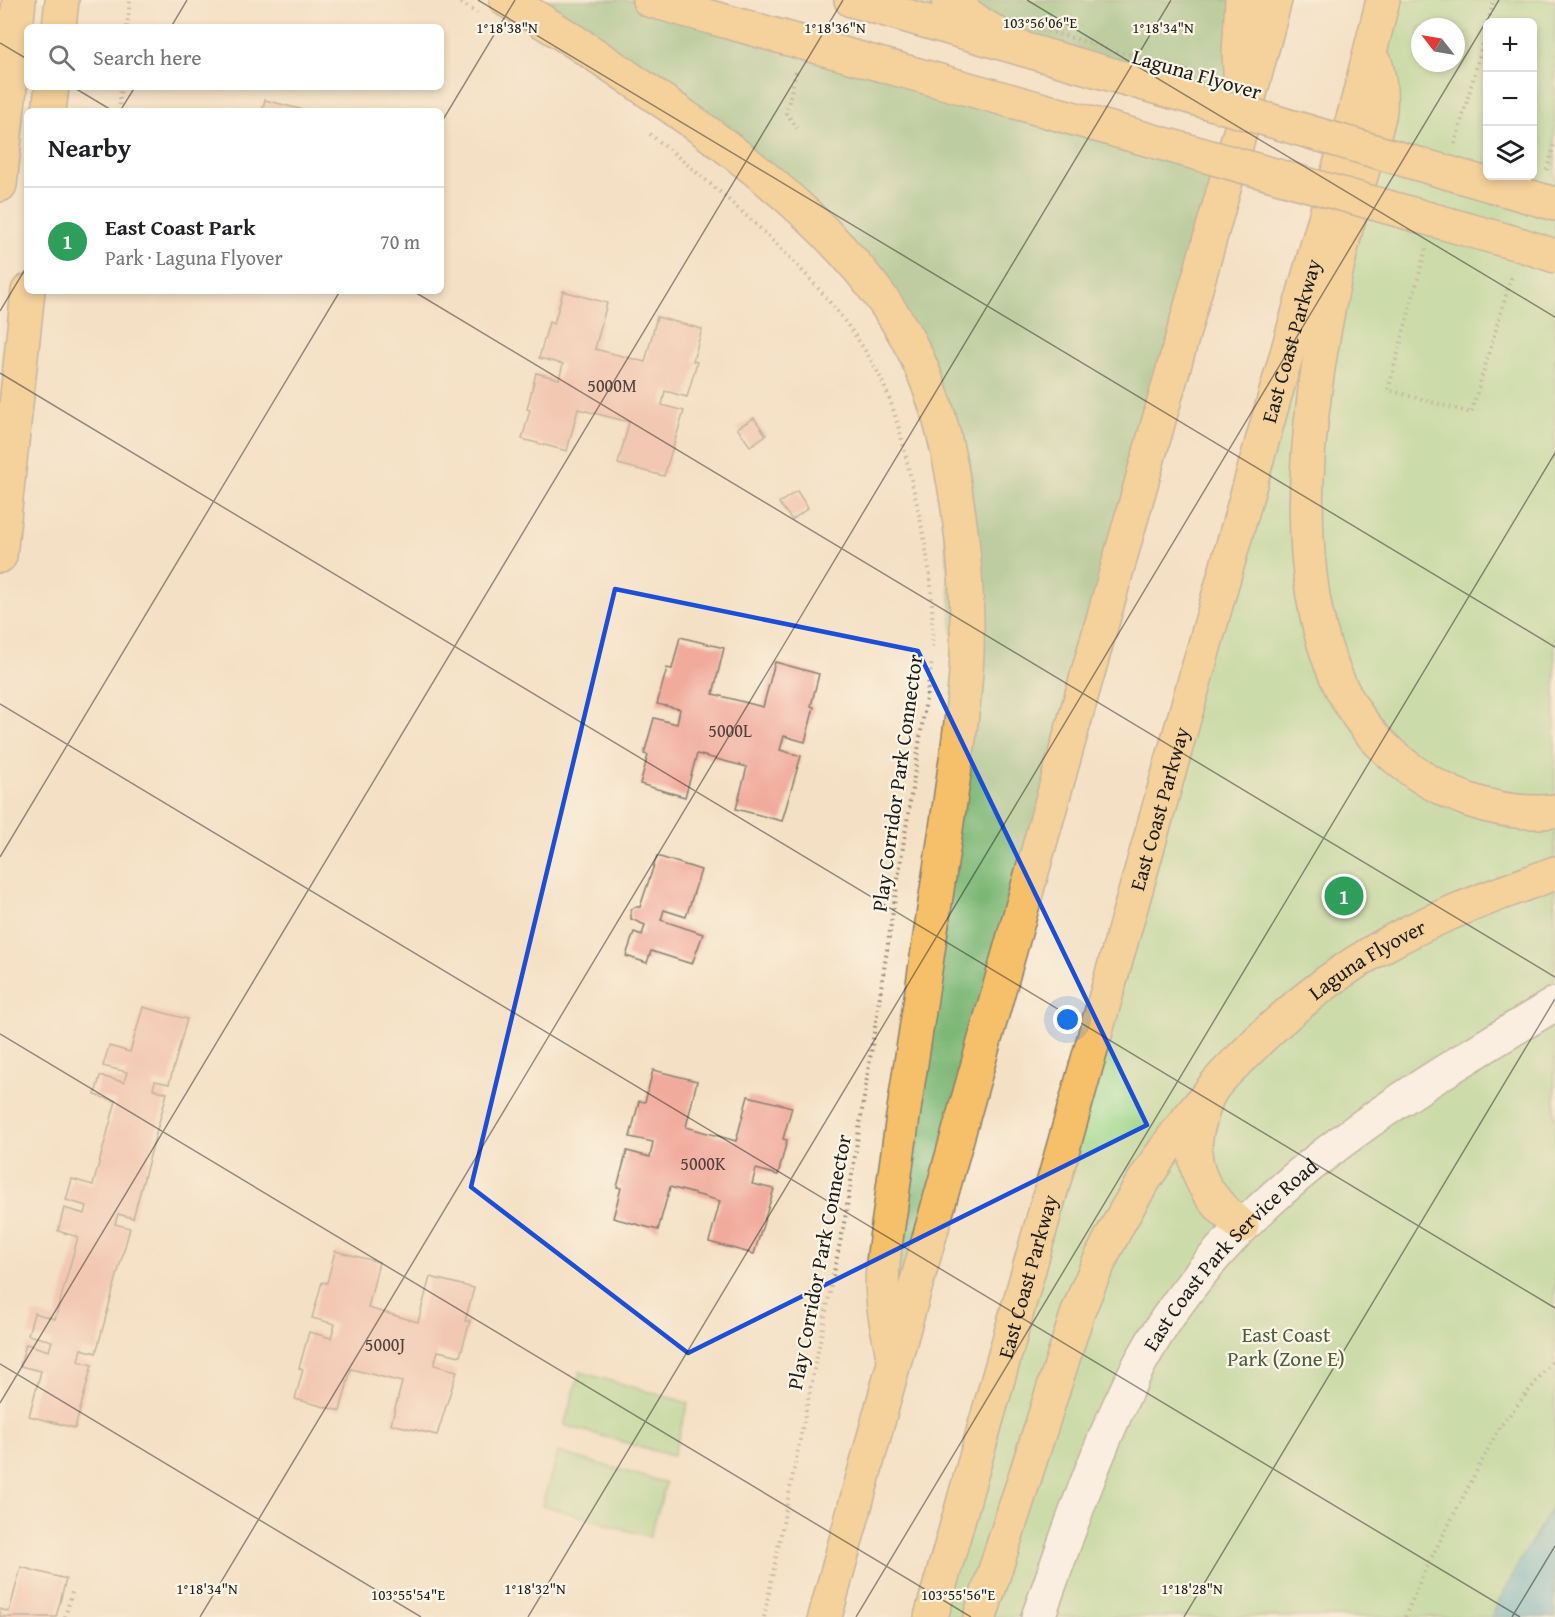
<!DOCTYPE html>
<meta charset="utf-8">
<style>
:root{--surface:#fff;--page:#f6f6f6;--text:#202124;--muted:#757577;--line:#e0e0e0;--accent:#7c3aed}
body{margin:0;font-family:"Gentium Book Plus",serif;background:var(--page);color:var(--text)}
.controls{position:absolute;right:18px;top:18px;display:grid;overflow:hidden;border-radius:9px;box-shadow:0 3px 9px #0003}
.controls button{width:54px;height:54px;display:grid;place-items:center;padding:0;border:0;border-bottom:2px solid var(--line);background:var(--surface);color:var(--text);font:30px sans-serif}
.compass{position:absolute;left:1411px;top:18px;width:54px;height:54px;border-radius:50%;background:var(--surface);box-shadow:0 3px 9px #0003;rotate:301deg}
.you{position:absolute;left:1068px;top:1020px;width:21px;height:21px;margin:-15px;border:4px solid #fff;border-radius:50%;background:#1a73e8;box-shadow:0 0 0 9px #1a73e833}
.badge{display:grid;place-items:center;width:39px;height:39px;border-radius:50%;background:var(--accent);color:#fff;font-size:20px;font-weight:700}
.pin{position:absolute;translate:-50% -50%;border:3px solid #fff;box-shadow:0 2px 6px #0006}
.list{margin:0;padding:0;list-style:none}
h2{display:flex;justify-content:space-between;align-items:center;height:78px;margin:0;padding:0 24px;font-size:26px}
h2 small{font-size:20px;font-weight:400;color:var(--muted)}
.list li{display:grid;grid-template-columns:39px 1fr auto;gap:18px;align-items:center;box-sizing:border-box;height:108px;padding:0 24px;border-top:2px solid var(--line)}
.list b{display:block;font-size:22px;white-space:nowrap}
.list p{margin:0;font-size:20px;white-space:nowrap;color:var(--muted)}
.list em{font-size:20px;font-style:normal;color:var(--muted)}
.icon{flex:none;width:33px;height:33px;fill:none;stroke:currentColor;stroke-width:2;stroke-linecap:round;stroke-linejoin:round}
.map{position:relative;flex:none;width:1555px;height:1617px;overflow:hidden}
.search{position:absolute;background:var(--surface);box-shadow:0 3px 9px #0003;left:24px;top:24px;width:420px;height:66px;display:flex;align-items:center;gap:15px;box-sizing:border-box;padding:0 21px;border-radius:9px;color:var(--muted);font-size:22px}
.panel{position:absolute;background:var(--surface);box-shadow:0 3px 9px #0003;left:24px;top:108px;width:420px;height:186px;border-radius:9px}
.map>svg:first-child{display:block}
</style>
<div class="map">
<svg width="1555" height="1617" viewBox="0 0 1555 1617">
<rect width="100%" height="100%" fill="#fcf5e5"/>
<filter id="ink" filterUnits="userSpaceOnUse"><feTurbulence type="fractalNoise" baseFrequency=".0167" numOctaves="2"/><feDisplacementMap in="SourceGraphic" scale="12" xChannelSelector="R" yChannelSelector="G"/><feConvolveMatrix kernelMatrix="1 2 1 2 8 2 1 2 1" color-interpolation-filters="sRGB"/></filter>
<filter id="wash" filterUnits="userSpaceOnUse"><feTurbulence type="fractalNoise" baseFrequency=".008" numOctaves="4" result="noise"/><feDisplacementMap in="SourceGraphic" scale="24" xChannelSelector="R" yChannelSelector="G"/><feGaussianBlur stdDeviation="1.35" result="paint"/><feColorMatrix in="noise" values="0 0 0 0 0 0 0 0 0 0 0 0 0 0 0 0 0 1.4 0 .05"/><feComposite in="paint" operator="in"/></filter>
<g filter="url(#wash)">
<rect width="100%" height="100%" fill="#f4e0c4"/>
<g fill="#9cd68a" stroke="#5c7953" stroke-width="1.5" fill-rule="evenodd">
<path d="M1384,0H1555V1617H930ZM1488,22H1532V176H1488ZM1420,27H1456V63H1420Z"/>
<polygon points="580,1372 688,1403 673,1456 564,1425"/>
<polygon points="558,1452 666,1483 650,1537 542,1505"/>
</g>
<g fill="#7db776" stroke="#4c6a49" stroke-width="1.5">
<polygon points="507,0 647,0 1231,160 894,1359 883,1296 960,733 936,406 834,242"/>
<polygon points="852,0 1275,0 1244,113"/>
</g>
<polygon fill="#46aac5" stroke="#316370" stroke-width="1.5" points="1555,1501 1555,1617 1491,1617 1519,1563"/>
<g id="blocks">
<g fill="#f1ab9c">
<polygon points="265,100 304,110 304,111 262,111"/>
<polygon points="563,291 607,303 595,349 645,362 657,317 702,329 693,361 697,362 687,397 665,391 662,405 684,411 664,476 618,464 629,422 578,409 567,451 522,439 530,410 527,409 536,373 559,379 563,364 539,358 549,322 554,324"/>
<polygon points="754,418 766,435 750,446 737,428"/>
<polygon points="797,491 808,508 792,520 779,503"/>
<polygon points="680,637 724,648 713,694 763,707 775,662 819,674 811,706 814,707 805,742 784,736 780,750 801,756 782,821 736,809 747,767 697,754 685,797 640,784 648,755 644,754 654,718 677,724 680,709 657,704 667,668 672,669"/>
<polygon points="657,856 701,870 686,917 664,910 661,920 703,934 692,964 651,951 647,963 626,956 634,932 642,935 645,925 631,919 631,910 635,907 640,907"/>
<polygon points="143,1007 187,1019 169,1084 155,1081 153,1089 167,1093 133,1218 118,1214 115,1224 130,1228 96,1353 81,1349 78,1361 92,1365 75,1428 29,1416 41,1371 20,1366 26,1344 49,1351 52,1341 28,1335 34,1313 55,1319 78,1237 58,1231 64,1208 85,1214 87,1206 66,1200 72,1179 93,1185 116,1101 95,1095 100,1076 124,1082 127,1072 103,1066 109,1046 130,1052"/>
<polygon points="653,1070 697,1081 686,1127 736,1141 748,1096 792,1107 783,1139 787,1140 778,1175 756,1169 752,1184 774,1189 754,1254 709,1242 720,1201 670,1187 658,1230 613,1218 621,1188 617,1187 627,1151 650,1157 653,1142 630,1137 639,1101 645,1102"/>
<polygon points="335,1251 379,1262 368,1308 418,1322 430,1277 474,1288 465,1321 470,1321 460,1356 438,1351 434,1365 457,1371 437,1435 391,1424 402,1382 351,1369 340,1411 295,1399 303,1369 299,1368 309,1332 331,1338 335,1324 312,1318 322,1282 327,1283"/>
<polygon points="21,1567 66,1579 56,1617 0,1617 0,1609 9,1612"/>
</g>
</g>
</g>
<g filter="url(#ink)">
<use href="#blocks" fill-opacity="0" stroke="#887e70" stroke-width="1.5"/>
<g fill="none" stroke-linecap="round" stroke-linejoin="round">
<g stroke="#887e70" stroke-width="36">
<g id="street">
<path id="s1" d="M1038,1617C1069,1532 1097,1445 1139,1365C1229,1196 1397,1099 1555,1004"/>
</g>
</g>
<g stroke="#887e70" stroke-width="36">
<g id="primary">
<polyline points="851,0 1221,106"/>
<polyline points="59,27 62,0"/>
<polyline points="49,111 52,87"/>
<polyline points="0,185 19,0"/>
<polyline points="1534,198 1555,204"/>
<polyline points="0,556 28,291"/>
<path id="s2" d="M1242,1226C1205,1197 1184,1166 1201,1117C1203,1109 1206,1099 1210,1092C1219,1077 1245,1055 1257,1042C1295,1005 1337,972 1383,946C1437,915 1497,895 1555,873"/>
</g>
</g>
<g stroke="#887e70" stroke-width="36">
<g id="highway">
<path d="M506,0C556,28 604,60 651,93C750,160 875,256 922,369C956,449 969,566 967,654C965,703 957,752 950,802C940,871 930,941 919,1011C909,1075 899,1140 891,1205C887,1235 880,1268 883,1298C884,1316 889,1334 892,1352"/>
<polyline points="649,0 1008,100"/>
<polyline points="948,0 982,25 1023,49"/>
<path d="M1376,65C1380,80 1381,94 1380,110C1379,123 1373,136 1369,149C1360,181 1349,213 1342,245C1308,392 1263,648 1396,758C1440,795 1497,817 1555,811"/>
<polyline points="1241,92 1239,53 1242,0"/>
<polyline points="1522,245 1555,256"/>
<polyline points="825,1617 894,1363 1243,121 1275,0"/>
<path id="s3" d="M931,1617L1356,108L1383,0"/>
<path d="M980,1617L1078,1312C1109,1230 1153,1158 1210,1092"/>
</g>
</g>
<g stroke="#887e70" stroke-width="4" stroke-dasharray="1.5 4.5" stroke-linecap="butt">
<polyline points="456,0 477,13"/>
<polyline points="1488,22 1494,0"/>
<polyline points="127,27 130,0"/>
<polyline points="796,72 786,113 797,128"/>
<polyline points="119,111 121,87"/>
<path d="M650,134C728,197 821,275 872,362C891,393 901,434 909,470C918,508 927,547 931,586C933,607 932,629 932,650"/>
<polyline points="1455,144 1488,25"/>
<polyline points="1547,170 1555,141"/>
<polyline points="1426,249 1388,390 1471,413 1512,275"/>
<polyline points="65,1617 73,1589"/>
<polyline points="764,1617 846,1213 932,661"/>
<polyline points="1405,1617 1425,1570 1499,1428 1555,1358"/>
</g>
<use href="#street" stroke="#fff" stroke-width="33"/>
<use href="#primary" stroke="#f6c06b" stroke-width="33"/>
<use href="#highway" stroke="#f6c06b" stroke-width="33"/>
<g stroke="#887e70" stroke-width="36" stroke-linecap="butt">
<polyline id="primary-bridge" points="1221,106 1534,198"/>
</g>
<g stroke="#887e70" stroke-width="36" stroke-linecap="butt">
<polyline id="highway-bridge" points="1008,100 1522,245"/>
</g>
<polyline stroke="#887e70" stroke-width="4" stroke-dasharray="1.5 4.5" stroke-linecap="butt" points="1030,26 1208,77"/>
<use href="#primary-bridge" stroke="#f6c06b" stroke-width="33"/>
<use href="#highway-bridge" stroke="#f6c06b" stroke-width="33"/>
</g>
</g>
<path d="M0 0H1555V1617H0ZM615,589L918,651L1147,1125L688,1353L471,1187Z" fill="#f4e0c4" fill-opacity=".55" fill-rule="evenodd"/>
<path fill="none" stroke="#1d4ed8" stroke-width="4.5" stroke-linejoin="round" d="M615,589L918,651L1147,1125L688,1353L471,1187Z"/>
<path fill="none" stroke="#1c1c1c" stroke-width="1.5" stroke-opacity="0.45" d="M478,0L1555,647M1027,0L1555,317M171,27L187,0M0,43L27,59M73,87L113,111M120,111L135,87M441,123L515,0M413,291L1555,977M0,311L27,266M0,373L1555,1308M0,704L1520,1617M0,857L340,291M0,1034L971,1617M0,1364L421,1617M0,1403L843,0M200,1617L1171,0M528,1617L1499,0M856,1617L1555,453M1184,1617L1555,999M1512,1617L1555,1546"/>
<g text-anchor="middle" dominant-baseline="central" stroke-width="4.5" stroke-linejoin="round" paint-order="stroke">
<g font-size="18" fill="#51403c">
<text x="612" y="385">5000M</text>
<text x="730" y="730">5000L</text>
<text x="703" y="1163">5000K</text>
<text x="385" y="1344">5000J</text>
</g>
<g font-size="21" fill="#1c1c1c" stroke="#fcf5e5">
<text transform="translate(1197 74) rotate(16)">Laguna Flyover</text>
<text stroke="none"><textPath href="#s3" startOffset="1326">East Coast Parkway</textPath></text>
<text transform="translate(897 783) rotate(-82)">Play Corridor Park Connector</text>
<text stroke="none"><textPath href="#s3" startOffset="840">East Coast Parkway</textPath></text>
<text stroke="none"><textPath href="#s2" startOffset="360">Laguna Flyover</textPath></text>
<text stroke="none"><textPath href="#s1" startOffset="416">East Coast Park Service Road</textPath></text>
<text transform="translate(819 1262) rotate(-79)">Play Corridor Park Connector</text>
<text stroke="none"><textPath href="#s3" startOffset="354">East Coast Parkway</textPath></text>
</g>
<g font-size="21" fill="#495d42" stroke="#fcf5e5">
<text x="1286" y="1334">East Coast<tspan x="1286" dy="24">Park (Zone E)</tspan></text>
</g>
</g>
<g font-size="15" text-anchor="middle" fill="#1c1c1c" stroke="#fcf5e5" stroke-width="4.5" stroke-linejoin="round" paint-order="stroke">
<text x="1040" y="28">103°56'06"E</text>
<text x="835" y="33">1°18'36"N</text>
<text x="507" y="33">1°18'38"N</text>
<text x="1163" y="33">1°18'34"N</text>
<text x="207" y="1594">1°18'34"N</text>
<text x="535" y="1594">1°18'32"N</text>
<text x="1192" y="1594">1°18'28"N</text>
<text x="408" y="1600">103°55'54"E</text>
<text x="958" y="1600">103°55'56"E</text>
</g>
</svg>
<div class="controls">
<button>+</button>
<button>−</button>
<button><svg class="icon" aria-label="layers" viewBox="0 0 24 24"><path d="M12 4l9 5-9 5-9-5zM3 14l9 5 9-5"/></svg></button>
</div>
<svg class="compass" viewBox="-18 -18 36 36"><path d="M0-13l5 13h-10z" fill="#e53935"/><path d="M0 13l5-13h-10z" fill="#757577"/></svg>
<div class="you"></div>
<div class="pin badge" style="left:1344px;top:896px;background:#2e9e5b">1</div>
<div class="search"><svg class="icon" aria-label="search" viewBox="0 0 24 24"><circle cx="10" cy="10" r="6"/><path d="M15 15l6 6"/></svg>Search here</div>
<section class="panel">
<h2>Nearby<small></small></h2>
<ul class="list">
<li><span class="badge" style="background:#2e9e5b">1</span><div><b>East Coast Park</b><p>Park · Laguna Flyover</p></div><em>70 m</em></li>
</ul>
</section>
</div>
